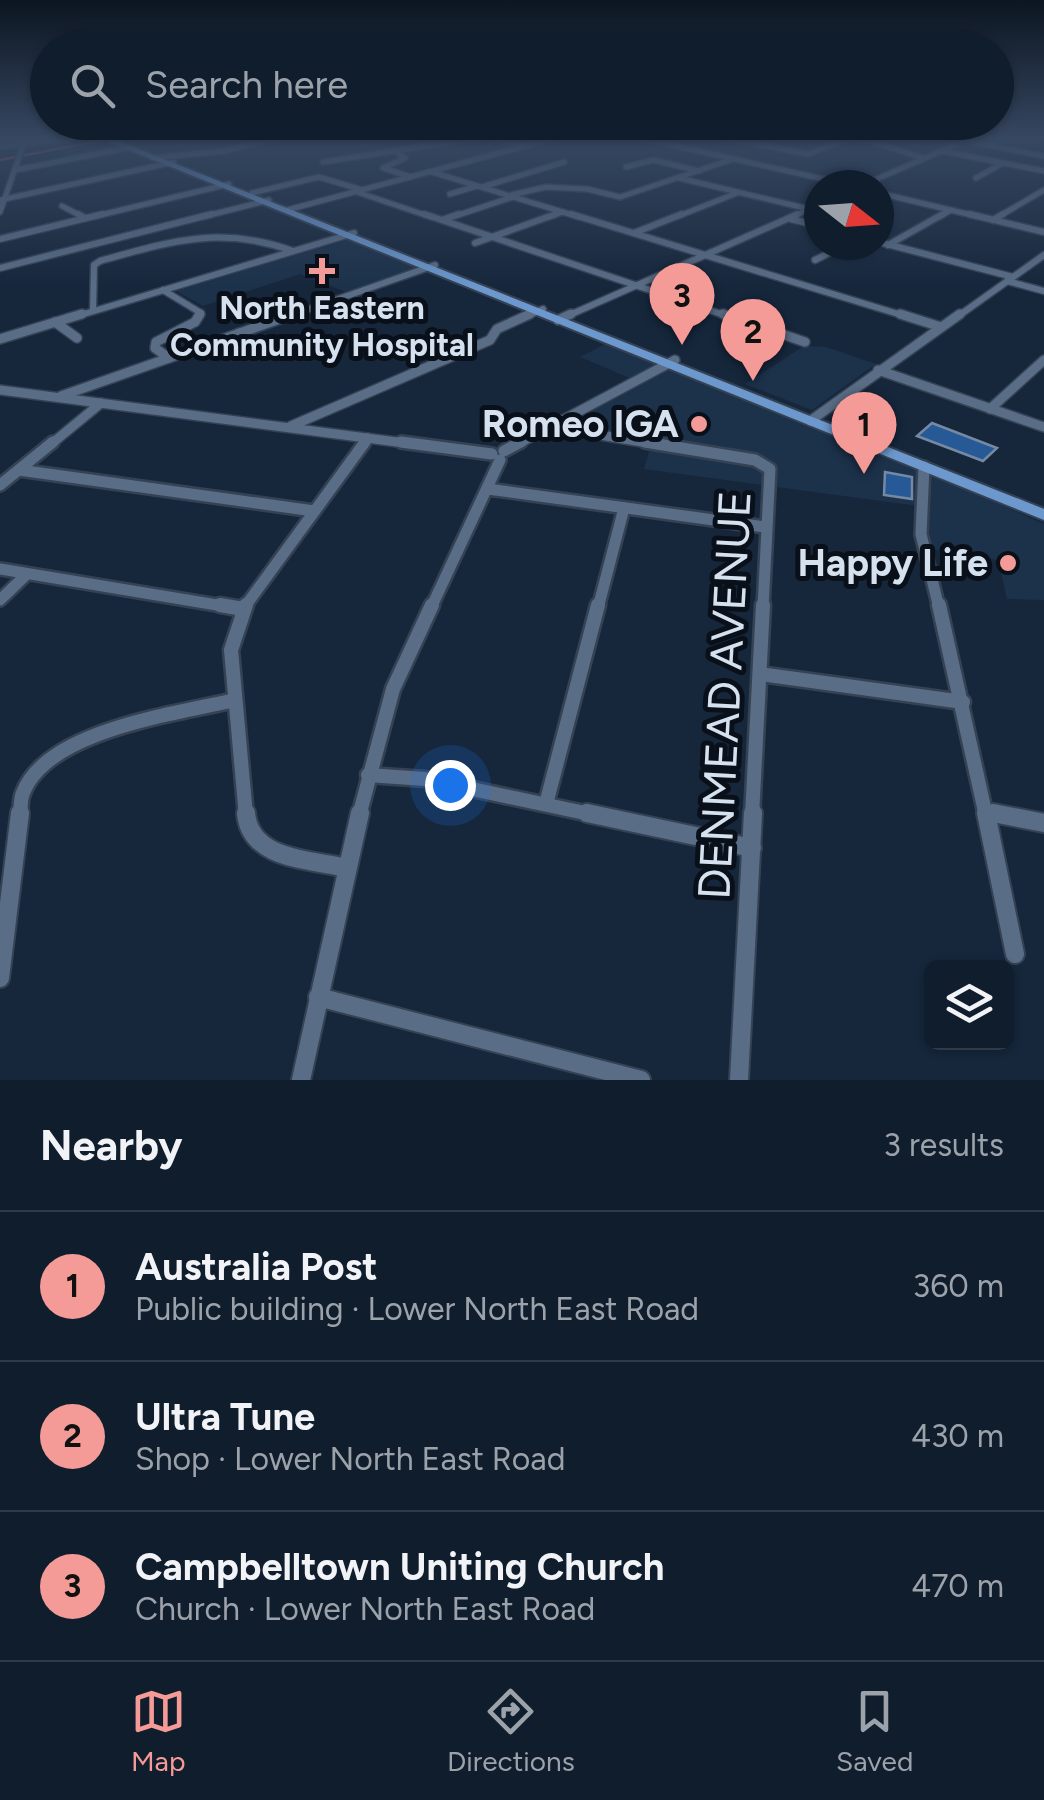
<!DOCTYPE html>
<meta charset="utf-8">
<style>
:root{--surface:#101d2d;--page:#1e2a39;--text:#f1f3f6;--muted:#9ca2aa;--line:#303b49;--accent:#f59b97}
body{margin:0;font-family:Figtree,sans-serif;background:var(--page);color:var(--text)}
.controls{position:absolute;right:30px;bottom:30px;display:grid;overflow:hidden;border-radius:15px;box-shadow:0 2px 8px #0004}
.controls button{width:90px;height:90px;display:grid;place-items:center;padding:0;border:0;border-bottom:2px solid var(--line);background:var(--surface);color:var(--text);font:50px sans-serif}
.compass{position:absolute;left:804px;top:170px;width:90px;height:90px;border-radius:50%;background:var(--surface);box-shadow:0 2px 8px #0004;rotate:107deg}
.you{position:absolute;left:450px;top:785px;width:35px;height:35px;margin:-25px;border:8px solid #fff;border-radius:50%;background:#1a73e8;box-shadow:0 0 0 15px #1a73e833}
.badge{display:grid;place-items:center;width:65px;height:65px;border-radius:50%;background:var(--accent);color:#111;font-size:32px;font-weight:700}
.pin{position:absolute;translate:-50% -82px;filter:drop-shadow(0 2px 5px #0008)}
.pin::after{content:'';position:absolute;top:52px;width:35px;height:30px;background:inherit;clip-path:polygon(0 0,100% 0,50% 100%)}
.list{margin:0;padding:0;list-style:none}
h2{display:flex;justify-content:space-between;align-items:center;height:130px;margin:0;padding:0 40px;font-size:42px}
h2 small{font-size:32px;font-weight:400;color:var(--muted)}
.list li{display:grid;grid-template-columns:65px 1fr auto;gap:30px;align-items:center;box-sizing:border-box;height:150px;padding:0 40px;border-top:2px solid var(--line)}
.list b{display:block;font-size:38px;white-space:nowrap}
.list p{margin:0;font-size:32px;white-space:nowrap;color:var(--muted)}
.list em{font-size:32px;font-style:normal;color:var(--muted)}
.icon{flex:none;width:55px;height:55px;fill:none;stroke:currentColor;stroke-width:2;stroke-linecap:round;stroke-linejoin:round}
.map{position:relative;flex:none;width:1044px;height:1080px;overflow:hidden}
.search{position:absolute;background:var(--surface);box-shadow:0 2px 8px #0004;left:30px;right:30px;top:30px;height:110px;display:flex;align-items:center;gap:25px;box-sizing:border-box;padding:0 35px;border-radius:55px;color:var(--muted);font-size:38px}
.sheet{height:580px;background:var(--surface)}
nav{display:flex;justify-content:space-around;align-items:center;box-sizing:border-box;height:140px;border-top:2px solid var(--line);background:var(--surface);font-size:28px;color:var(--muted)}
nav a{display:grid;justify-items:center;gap:5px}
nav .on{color:var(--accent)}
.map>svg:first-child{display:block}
</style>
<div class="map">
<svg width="1044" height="1080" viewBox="0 0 1044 1080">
<rect width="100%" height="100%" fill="#16273c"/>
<g fill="#1c314a">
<polygon points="348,240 417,268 346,292 300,274 203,306 176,291"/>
<polygon points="607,343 931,474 1044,524 1044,600 1007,599 998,560 930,549 926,507 644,469 650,448 588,439 560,425 639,382 580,357"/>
<polygon points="804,346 826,347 876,364 812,410 745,384"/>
</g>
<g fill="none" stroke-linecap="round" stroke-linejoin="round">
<polyline stroke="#a95553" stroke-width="2.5" points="0,160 119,137"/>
</g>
<g fill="#265995" stroke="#7589a3" stroke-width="2.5">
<polygon points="932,423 997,448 983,461 917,436"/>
<polygon points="885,472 912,477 912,499 884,495"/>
</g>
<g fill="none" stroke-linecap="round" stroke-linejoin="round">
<g stroke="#354254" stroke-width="8">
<g id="street-far5">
<polyline points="489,137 524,146"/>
<polyline points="636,137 850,185"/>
<polyline points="857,137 923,158"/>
<polyline points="724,138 808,154 853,137"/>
<polyline points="111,141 137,137"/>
<polyline points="965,141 1044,156"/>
<polyline points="0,147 77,137"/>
<polyline points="942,151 1044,171"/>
<polyline points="399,154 405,158 383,168 411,177"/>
<polyline points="153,158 224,151 282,137"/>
<polyline points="323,162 483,137"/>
<polyline points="626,167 653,160 699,171"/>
<polyline points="15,170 127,148"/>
<polyline points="432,172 579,217"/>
<polyline points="679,178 809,209"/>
<polyline points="976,178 1003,163"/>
<polyline points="863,185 974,137"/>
<polyline points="482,187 564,162"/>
<polyline points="357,192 431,217"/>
<polyline points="252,193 319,177 359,189"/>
<polyline points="879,193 980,217"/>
<polyline points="450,194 477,186"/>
<polyline points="511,195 546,187 587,189 620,197 733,159"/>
<polyline points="0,200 174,162"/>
<polyline points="62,206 83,217"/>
<polyline points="287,210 559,137"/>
<polyline points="0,212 26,137"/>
<polyline points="92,217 229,184"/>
<polyline points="202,217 269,200"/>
<polyline points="452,217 513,197"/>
<polyline points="549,217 563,212"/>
<polyline points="676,217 737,193"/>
<polyline points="792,217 819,205"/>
<polyline points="939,217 951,210"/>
<polyline points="998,217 1044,190"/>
</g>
</g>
<g stroke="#354254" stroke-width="9">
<g id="street-far4">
<polyline points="78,214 85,218"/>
<polyline points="424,214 730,317"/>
<polyline points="571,214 908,317"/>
<polyline points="969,214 1044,232"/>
<polyline points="791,219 819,226"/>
<polyline points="442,220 459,214"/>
<polyline points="993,220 1003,214"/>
<polyline points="634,233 682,214"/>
<polyline points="0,239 103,214"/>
<polyline points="879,242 1013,277"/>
<polyline points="475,243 556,214"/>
<polyline points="888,245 943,214"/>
<polyline points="815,260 845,245"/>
<polyline points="0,268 212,214"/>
<polyline points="1007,281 1044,291"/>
<polyline points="163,290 201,313 198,317"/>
<path d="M93,311L94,265L100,261C171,241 221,225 293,251"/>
<polyline points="74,317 354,233"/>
<polyline points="287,317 435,265"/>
<polyline points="525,317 543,309"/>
<polyline points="565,317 798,214"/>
<polyline points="957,317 1044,255"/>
</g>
</g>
<g stroke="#354254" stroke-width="12">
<g id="street-far3">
<polyline points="723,314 805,342"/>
<polyline points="900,314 941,327"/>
<polyline points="558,320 571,314"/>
<polyline points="55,322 77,338"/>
<polyline points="239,333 273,353"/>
<polyline points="0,339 82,314"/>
<polyline points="169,358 155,348 156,342 195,322 200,314"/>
<polyline points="878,370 1044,427"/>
<polyline points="0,390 420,445"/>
<polyline points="61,396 294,314"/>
<polyline points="990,409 1044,360"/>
<polyline points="562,420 600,435 660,445"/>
<polyline points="810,421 960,314"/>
<polyline points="291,426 490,340 497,329 530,314"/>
<polyline points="50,445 101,403"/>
<polyline points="363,445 368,438"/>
<polyline points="516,445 675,360"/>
</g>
</g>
<g stroke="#354254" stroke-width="16">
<g id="street-far2">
<polyline points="401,442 492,454"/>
<polyline points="645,442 755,460 770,469 763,608"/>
<polyline points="504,451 521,442"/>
<polyline points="924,467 921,534 939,608"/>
<polyline points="19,470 314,511"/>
<polyline points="0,485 53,442"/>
<polyline points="488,489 765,527"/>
<polyline points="0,569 235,608"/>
<polyline points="0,600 27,574"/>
<polyline points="244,608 365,442"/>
<polyline points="431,608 500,460"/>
<polyline points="598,608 624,508"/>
</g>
</g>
<g stroke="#354254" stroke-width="19">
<g id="street-far1">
<polyline points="220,605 243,609"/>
<polyline points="246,605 231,650 246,816"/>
<polyline points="939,605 986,816"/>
<polyline points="760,674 963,702"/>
<polyline points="368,775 425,779 599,816"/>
<polyline points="546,804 598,605"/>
<polyline points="986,812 1006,816"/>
<path d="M20,816C21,809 20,799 23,793C47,730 176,714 235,700"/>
<polyline points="359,816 393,689 432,605"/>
<polyline points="752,816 763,605"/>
</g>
</g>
<g stroke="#354254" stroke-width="22">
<g id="street">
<path d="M246,813C250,860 309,859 347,868"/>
<polyline points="587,813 752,848"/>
<polyline points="986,813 1015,954"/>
<polyline points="993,813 1044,823"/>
<polyline points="0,978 20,813"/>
<polyline points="318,997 641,1080"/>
<polyline points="301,1080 360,813"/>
<polyline points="739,1080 753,813"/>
</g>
</g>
<g stroke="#354254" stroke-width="4">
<polygon id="primary" points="97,137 108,137 1044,509 1044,520"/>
</g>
<use href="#street-far5" stroke="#5a6d86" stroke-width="5"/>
<use href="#street-far4" stroke="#5a6d86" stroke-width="6"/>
<use href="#street-far3" stroke="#5a6d86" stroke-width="9"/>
<use href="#street-far2" stroke="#5a6d86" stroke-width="11"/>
<use href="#street-far1" stroke="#5a6d86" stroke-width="14"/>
<use href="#street" stroke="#5a6d86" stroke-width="18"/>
<use href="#primary" fill="#6c98ce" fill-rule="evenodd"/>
</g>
<linearGradient id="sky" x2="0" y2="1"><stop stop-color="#0c1521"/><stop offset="0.48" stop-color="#364761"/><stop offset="1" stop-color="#364761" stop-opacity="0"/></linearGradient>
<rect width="1044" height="288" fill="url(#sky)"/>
<g fill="#f59b97" stroke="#091019" stroke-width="4">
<path d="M317 256h10v10h10v10h-10v10h-10v-10h-10v-10h10z"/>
<circle cx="699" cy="424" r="10"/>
<circle cx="1008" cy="563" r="10"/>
</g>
<g text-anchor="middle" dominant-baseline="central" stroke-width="10" stroke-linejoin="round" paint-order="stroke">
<g font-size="32" font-weight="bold" fill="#d6e1ef" stroke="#091019">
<text x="322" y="308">North Eastern<tspan x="322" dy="37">Community Hospital</tspan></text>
</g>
<g font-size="38" font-weight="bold" fill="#d6e1ef" stroke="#091019" text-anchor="end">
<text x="679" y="424">Romeo IGA</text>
<text x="988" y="563">Happy Life</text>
</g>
<g font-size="45" fill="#d6e1ef" stroke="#091019">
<text transform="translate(724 695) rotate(-87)">DENMEAD AVENUE</text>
</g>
</g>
</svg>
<div class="controls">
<button><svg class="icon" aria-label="layers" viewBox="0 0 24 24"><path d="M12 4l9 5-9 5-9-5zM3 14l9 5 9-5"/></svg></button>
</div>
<svg class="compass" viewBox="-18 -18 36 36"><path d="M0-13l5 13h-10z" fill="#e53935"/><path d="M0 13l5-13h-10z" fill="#9ca2aa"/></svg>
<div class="you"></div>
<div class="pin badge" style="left:864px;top:474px">1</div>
<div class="pin badge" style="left:753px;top:381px">2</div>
<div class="pin badge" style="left:682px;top:345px">3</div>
<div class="search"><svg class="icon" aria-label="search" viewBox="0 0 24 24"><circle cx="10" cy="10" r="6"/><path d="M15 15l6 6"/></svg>Search here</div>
</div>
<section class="sheet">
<h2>Nearby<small>3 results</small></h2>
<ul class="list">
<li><span class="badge">1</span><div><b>Australia Post</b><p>Public building · Lower North East Road</p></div><em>360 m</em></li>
<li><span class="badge">2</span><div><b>Ultra Tune</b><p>Shop · Lower North East Road</p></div><em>430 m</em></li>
<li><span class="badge">3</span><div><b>Campbelltown Uniting Church</b><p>Church · Lower North East Road</p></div><em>470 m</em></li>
</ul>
</section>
<nav>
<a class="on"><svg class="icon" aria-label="map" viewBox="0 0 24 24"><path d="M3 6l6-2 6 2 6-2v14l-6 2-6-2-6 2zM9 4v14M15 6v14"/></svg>Map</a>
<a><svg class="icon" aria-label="directions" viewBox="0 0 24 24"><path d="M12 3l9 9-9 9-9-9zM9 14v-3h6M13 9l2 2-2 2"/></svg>Directions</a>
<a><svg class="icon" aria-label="saved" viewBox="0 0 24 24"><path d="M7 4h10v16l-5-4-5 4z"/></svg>Saved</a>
</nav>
